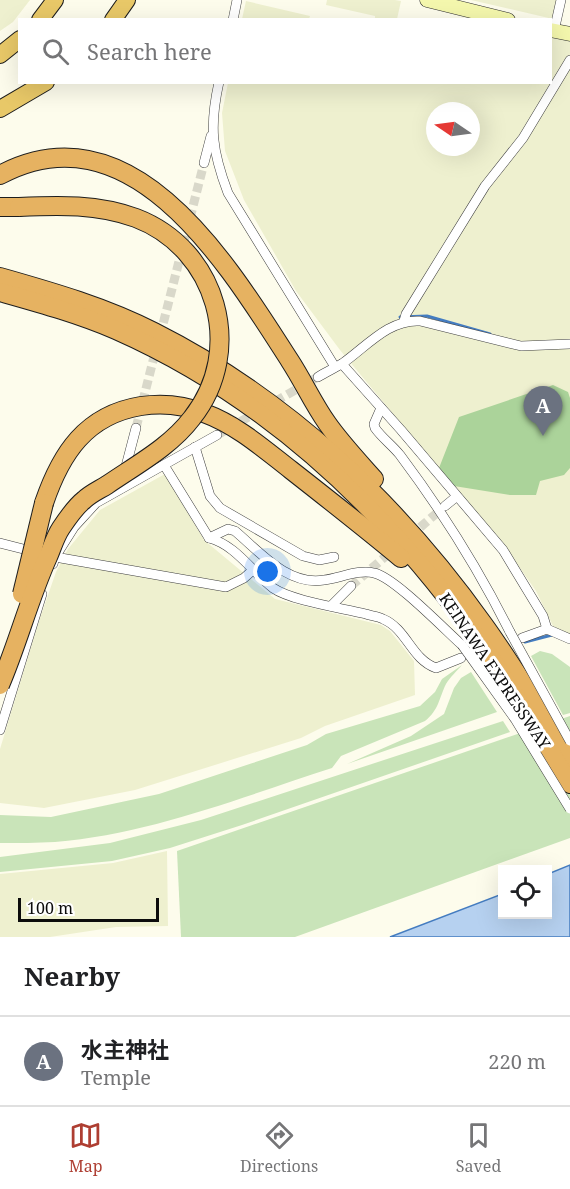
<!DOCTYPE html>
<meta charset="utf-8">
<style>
:root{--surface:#fff;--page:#f6f6f6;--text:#202124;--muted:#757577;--line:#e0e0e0;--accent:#ae3e32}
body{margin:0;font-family:"Noto Serif","Noto Sans JP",serif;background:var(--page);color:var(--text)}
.controls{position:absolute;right:18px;bottom:18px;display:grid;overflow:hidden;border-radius:0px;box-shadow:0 6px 24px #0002}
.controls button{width:54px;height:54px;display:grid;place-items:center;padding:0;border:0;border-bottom:2px solid var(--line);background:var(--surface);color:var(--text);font:30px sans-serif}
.compass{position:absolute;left:426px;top:102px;width:54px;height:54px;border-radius:50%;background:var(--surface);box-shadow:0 6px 24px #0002;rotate:283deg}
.scale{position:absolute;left:18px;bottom:15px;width:141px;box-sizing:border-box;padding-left:6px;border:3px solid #0c0c0c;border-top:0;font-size:16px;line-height:21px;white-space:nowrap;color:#0c0c0c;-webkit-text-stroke:4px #fff;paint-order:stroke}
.you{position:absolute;left:268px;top:572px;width:21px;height:21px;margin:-15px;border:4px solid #fff;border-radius:50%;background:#1a73e8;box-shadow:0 0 0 9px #1a73e833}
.badge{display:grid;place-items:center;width:39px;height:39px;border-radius:50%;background:var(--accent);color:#fff;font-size:20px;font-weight:700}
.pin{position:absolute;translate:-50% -50px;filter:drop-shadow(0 2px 3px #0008)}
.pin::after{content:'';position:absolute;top:32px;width:21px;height:18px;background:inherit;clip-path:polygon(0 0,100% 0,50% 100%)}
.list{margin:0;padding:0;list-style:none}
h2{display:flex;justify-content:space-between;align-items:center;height:78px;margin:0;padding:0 24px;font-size:26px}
h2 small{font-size:20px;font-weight:400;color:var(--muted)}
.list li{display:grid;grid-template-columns:39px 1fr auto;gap:18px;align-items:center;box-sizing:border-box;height:90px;padding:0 24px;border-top:2px solid var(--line)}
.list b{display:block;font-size:22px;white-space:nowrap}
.list p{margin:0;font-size:20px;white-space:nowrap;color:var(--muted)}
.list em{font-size:20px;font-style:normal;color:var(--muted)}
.icon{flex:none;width:33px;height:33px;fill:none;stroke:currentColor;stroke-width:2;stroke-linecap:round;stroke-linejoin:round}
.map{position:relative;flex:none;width:570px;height:937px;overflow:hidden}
.search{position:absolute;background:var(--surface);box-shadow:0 6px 24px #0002;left:18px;right:18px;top:18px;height:66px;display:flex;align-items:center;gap:15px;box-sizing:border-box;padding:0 21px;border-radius:0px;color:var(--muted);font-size:22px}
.sheet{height:168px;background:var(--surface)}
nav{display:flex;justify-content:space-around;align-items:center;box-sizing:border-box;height:84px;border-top:2px solid var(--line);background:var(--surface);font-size:16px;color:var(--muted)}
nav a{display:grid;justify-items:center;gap:3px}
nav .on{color:var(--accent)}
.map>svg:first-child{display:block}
</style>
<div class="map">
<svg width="570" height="937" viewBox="0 0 570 937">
<rect width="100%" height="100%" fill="#fdfcec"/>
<g fill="#eef0cf" fill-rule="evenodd">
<polygon points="0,0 30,0 13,22 0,31"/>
<polygon points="327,0 395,0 401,1 397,19 375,20 375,16 326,5"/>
<polygon points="471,0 558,0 553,19"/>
<polygon points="246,1 310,16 309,19 242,19"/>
<path d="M551,36L570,40V636L553,626L536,591L513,558L340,350L296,291L244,200L225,151L222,113L228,83L550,82ZM435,111H471V147H435Z"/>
<polygon points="165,474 204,540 275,599 381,625 390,631 414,661 415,695 325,726 301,738 135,790 44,808 0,803 0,749 39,621 56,572 68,549 100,510"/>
<polygon points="167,851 168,926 116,927 50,937 0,937 0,874 113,863"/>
</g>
<g fill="#c9e4b9">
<polygon points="540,651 552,654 570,667 570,713 563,715 531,656"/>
<path d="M462,665C457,671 450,677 446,684C439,698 439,710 425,721L341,756L332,768C242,797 150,834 55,842C37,843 18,843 0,843V815L51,817L159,794L307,745L326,734L420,706L435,692L442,679Z"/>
<polygon points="471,672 497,712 347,764 411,736 444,714 454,688 461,678"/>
<polygon points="570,716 570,838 295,937 181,937 177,851"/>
<polygon points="503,721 510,732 242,825 170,848 112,861 0,872 0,857 110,843 201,820"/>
</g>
<polygon fill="#abd39a" points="553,385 568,392 570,398 570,468 564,475 540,481 536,495 510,495 454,486 439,468 459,417"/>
<polygon fill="#b6d1f0" stroke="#447cc0" stroke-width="1.5" points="570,865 570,937 390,937 502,894 502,914 548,914 548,874"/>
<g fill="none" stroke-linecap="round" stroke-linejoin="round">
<g stroke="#447cc0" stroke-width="3">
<polyline points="400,317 427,316 490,334"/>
<polyline points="525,642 552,635"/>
</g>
<g stroke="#d9d8ca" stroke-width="9" stroke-dasharray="9 4.5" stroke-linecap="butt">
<polyline points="160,336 204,163"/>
<polyline points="136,428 156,349"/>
<polyline points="217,435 318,377"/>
<polyline points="410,536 445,506"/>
<polyline points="351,586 393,550"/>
</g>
<g stroke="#3f3f3f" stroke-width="10">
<g id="minor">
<polyline points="233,20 237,0"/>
<polyline points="554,31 561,0"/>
<path d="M219,82C209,127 212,151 228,193L335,367"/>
<polyline points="204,163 211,136"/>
<polyline points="404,321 406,314 485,186 523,138 570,60"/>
<polyline points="342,364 401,430 503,550 543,616 547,629 522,638"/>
<path d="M318,377C326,372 335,368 343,363C367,346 389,319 420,321L521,346L570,344"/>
<path d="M381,408L374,424L375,428C382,438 392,445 400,455C442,511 479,570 510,632"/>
<polyline points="195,447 210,496 220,508 303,556 319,560 334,557"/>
<path d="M164,465L209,538C236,545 252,572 273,588C292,601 342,608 366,614C371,616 378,616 383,619C407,629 411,659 436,668L461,658"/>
<polyline points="125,470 136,428"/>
<polyline points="445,506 456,497"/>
<path d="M209,538L228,529L235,531C261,553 288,586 324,580C340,578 359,569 374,573C394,577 444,629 462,645"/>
<polyline points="0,543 35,552"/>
<polyline points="55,557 74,527 96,503 217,435"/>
<polyline points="53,564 55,557 226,587 244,578 254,569"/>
<polyline points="331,606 351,586"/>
<polyline points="547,629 570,639"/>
<polyline points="0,730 42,594"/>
</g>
</g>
<g stroke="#2e2e2e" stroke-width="15">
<g id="secondary">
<polyline points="427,0 508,20"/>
<polyline points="550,30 570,34"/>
</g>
</g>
<g stroke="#1d1d1d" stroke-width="18">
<g id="trunk">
<polyline points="40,20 55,0"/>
<polyline points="113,20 127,0"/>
<polyline points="0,55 20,39"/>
<polyline points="0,109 46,82"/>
</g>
</g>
<g stroke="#1d1d1d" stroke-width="20">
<g id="motorway">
<path d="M0,175C133,104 230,268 290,361C303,381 313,403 327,423C341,443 358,461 374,479"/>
<polyline points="0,207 19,207"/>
<path d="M0,277C53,292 105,307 154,332C287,399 398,504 484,625C515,668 542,714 570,759"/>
<path d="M0,292C39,303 79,314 116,330C263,395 382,506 475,635C509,683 539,734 570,784"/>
<path d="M44,503C61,453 86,415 141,406C162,403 184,405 204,413C237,425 264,449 291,470C328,499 365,528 401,558"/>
</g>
</g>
<use href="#minor" stroke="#fff" stroke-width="9"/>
<use href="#secondary" stroke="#f4f7ad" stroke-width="14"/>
<use href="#trunk" stroke="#e8c868" stroke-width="16"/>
<use href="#motorway" stroke="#e6b261" stroke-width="18"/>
<g stroke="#3f3f3f" stroke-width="10" stroke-linecap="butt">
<g id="minor-bridge">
<polyline points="510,632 570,741"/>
<polyline points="462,645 515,719 570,809"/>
</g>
</g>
<g stroke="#1d1d1d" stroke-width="20" stroke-linecap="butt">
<g id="motorway-bridge">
<polyline points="22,594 44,503"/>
<path d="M0,685C18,643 29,599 48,557C52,548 55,537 61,528C67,519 75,507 84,500C90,494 99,490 107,485C136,465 170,447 192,418C246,350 217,249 136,218C98,204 59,205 19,207"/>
</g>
</g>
<use href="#minor-bridge" stroke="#fff" stroke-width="9"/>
<use href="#motorway-bridge" stroke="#e6b261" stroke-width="18"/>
</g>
<g text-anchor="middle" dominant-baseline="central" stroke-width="6" stroke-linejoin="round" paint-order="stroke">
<g font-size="16" fill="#0c0c0c" stroke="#fff">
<text transform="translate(495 671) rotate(56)">KEINAWA EXPRESSWAY</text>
</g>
</g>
</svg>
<div class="controls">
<button><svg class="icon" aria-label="locate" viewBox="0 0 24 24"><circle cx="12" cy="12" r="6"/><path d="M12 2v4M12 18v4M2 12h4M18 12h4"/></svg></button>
</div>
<svg class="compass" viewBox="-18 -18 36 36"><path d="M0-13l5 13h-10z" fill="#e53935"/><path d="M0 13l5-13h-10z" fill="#757577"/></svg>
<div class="scale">100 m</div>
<div class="you"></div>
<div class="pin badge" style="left:543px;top:436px;background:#6b7280">A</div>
<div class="search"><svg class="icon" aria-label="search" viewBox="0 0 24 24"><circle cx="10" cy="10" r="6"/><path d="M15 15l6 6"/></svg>Search here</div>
</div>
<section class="sheet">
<h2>Nearby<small></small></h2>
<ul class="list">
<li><span class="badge" style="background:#6b7280">A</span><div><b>水主神社</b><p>Temple</p></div><em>220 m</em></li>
</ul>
</section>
<nav>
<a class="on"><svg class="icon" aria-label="map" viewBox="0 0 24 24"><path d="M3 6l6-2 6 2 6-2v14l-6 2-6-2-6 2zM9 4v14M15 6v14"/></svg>Map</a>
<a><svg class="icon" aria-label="directions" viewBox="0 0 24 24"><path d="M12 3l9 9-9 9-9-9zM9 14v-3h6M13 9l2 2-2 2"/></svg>Directions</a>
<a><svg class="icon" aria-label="saved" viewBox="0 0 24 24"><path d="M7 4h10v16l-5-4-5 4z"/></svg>Saved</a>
</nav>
